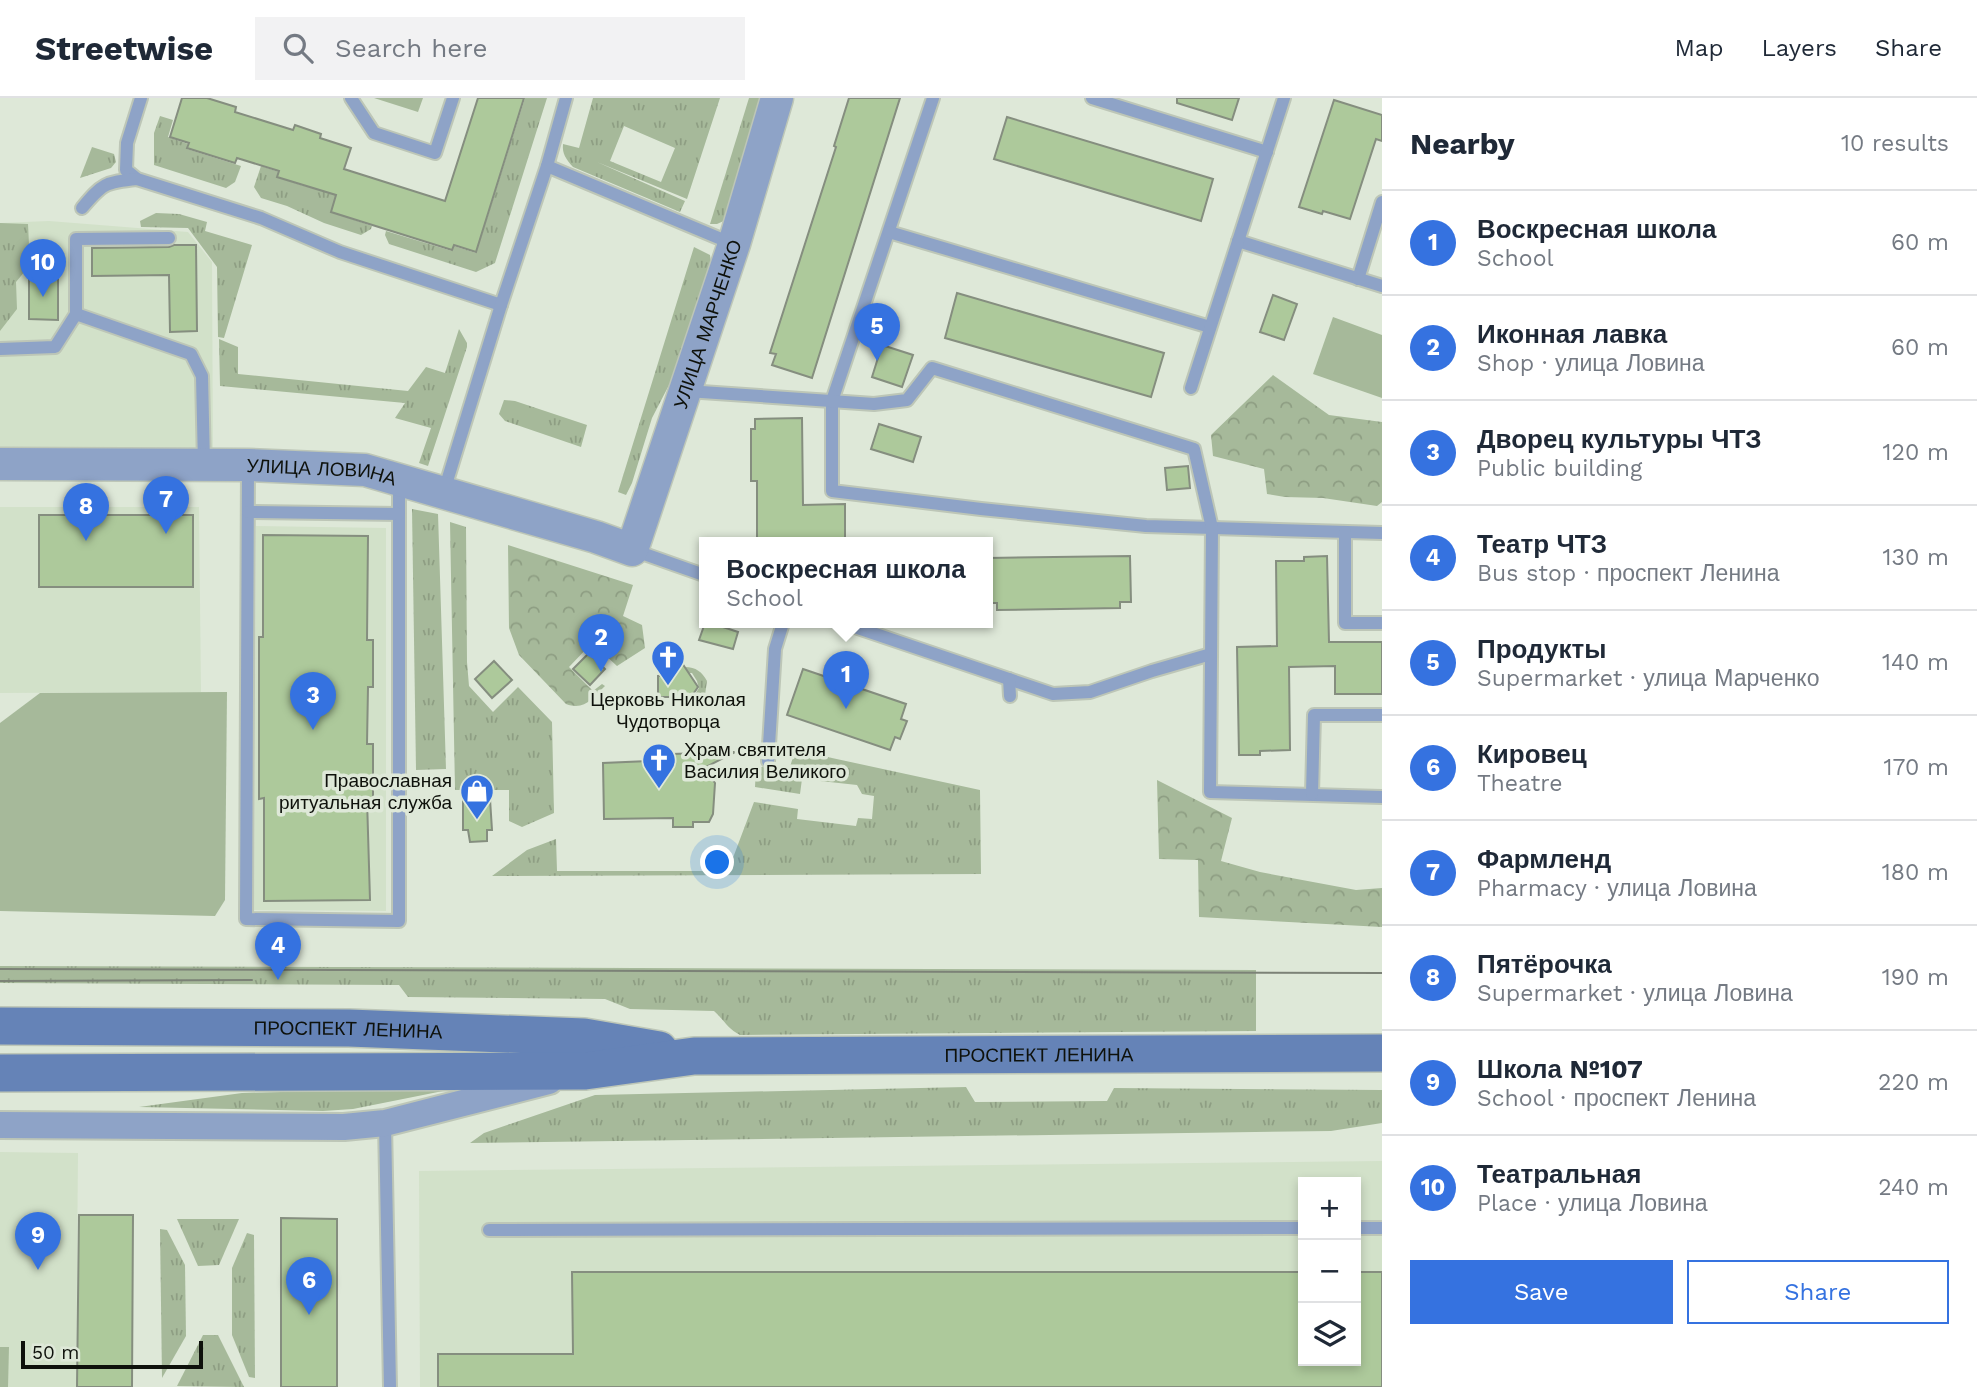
<!DOCTYPE html>
<meta charset="utf-8">
<style>
:root{--surface:#fff;--page:#f2f2f3;--text:#1f2937;--muted:#747a83;--line:#e0e1e3;--accent:#3572e0}
body{margin:0;font-family:"Work Sans",sans-serif;background:var(--page);color:var(--text)}
.controls{position:absolute;right:21px;bottom:21px;display:grid;overflow:hidden;border-radius:0px;box-shadow:0 4px 10px #0003}
.controls button{width:63px;height:63px;display:grid;place-items:center;padding:0;border:0;border-bottom:2px solid var(--line);background:var(--surface);color:var(--text);font:35px sans-serif}
.scale{position:absolute;left:21px;bottom:18px;width:182px;box-sizing:border-box;padding-left:7px;border:4px solid #0e110b;border-top:0;font-size:19px;line-height:24px;white-space:nowrap;color:#0e110b;-webkit-text-stroke:5px #dee8d8;paint-order:stroke}
.you{position:absolute;left:718px;top:765px;width:24px;height:24px;margin:-18px;border:5px solid #fff;border-radius:50%;background:#1a73e8;box-shadow:0 0 0 10px #1a73e833}
.badge{display:grid;place-items:center;width:46px;height:46px;border-radius:50%;background:var(--accent);color:#fff;font-size:23px;font-weight:700}
.pin{position:absolute;translate:-50% -58px;filter:drop-shadow(0 2px 4px #0008)}
.pin::after{content:'';position:absolute;top:37px;width:24px;height:21px;background:inherit;clip-path:polygon(0 0,100% 0,50% 100%)}
.popup{position:absolute;left:699px;top:439px;width:294px;height:91px;box-sizing:border-box;display:grid;place-content:center;border-radius:0px;background:var(--surface);filter:drop-shadow(0 2px 5px #0005);font-size:23px;white-space:nowrap;color:var(--muted)}
.popup b{font-size:26px;color:var(--text)}
.popup::after{content:'';position:absolute;left:50%;top:100%;margin-left:-14px;border:14px solid transparent;border-top-color:var(--surface)}
.list{margin:0;padding:0;list-style:none}
h2{display:flex;justify-content:space-between;align-items:center;height:91px;margin:0;padding:0 28px;font-size:30px}
h2 small{font-size:23px;font-weight:400;color:var(--muted)}
.list li{display:grid;grid-template-columns:46px 1fr auto;gap:21px;align-items:center;box-sizing:border-box;height:105px;padding:0 28px;border-top:2px solid var(--line)}
.list b{display:block;font-size:26px;white-space:nowrap}
.list p{margin:0;font-size:23px;white-space:nowrap;color:var(--muted)}
.list em{font-size:23px;font-style:normal;color:var(--muted)}
.actions{display:flex;gap:14px;padding:21px 28px}
.actions a{flex:1;padding:16px 0;border:2px solid var(--accent);border-radius:0px;text-align:center;font-size:24px;color:var(--accent)}
.actions .main{background:var(--accent);color:#fff}
.icon{flex:none;width:38px;height:38px;fill:none;stroke:currentColor;stroke-width:2;stroke-linecap:round;stroke-linejoin:round}
.map{position:relative;flex:none;width:1382px;height:1289px;overflow:hidden}
header{display:flex;align-items:center;gap:42px;box-sizing:border-box;height:98px;padding:0 35px;background:var(--surface);border-bottom:2px solid var(--line)}
header strong{font-size:33px}
nav{display:flex;gap:38px;margin-inline-start:auto;font-size:24px}
.search{width:490px;height:63px;background:var(--page);display:flex;align-items:center;gap:18px;box-sizing:border-box;padding:0 24px;border-radius:0px;color:var(--muted);font-size:26px}
main{display:flex}
aside{flex:1;background:var(--surface)}
.map>svg:first-child{display:block}
</style>
<header>
<strong>Streetwise</strong>
<div class="search"><svg class="icon" aria-label="search" viewBox="0 0 24 24"><circle cx="10" cy="10" r="6"/><path d="M15 15l6 6"/></svg>Search here</div>
<nav><a>Map</a><a>Layers</a><a>Share</a></nav>
</header>
<main>
<div class="map">
<svg width="1382" height="1289" viewBox="0 0 1382 1289">
<defs>
<pattern id="grass-tufts" width="24" height="20" patternUnits="userSpaceOnUse" patternTransform="scale(1.75)"><rect width="24" height="20" fill="#a6b99a"/><path d="M3 7l-1-3M5 7V3M7 7l1-3M15 17l-1-3M17 17v-4M19 17l1-3" fill="none" stroke="#8e9e83"/></pattern>
<pattern id="forest-crowns" width="20" height="18" patternUnits="userSpaceOnUse" patternTransform="scale(1.75)"><rect width="20" height="18" fill="#a6b99a"/><path d="M2 6a3 3 0 1 1 6 0M12 15a3 3 0 1 1 6 0" fill="none" stroke="#8e9e83"/></pattern>
</defs>
<rect width="100%" height="100%" fill="#dee8d8"/>
<g fill="#d2e1c9" fill-rule="evenodd">
<polygon points="49,123 188,134 212,164 213,357 0,355 0,125"/>
<polygon points="0,409 199,409 201,594 0,595"/>
<polygon points="256,428 386,430 386,813 254,812"/>
<polygon points="0,1054 78,1055 76,1289 0,1289"/>
<path d="M1382,1063V1289H420L419,1073ZM1303,1084H1356V1263H1303Z"/>
</g>
<g fill="url(#grass-tufts)" fill-rule="evenodd">
<polygon points="374,0 423,0 418,14"/>
<polygon points="525,0 547,0 495,165 476,174 389,146 385,137 386,133 452,153 454,148 476,155"/>
<path d="M593,0H720L687,101L597,64L685,103L680,114L573,69C566,61 562,56 563,46L579,50ZM624,28L675,50L661,84L610,63Z"/>
<polygon points="749,0 764,0 726,122 717,126 710,126"/>
<polygon points="160,18 173,22 168,39 188,46 187,51 241,68 235,84 226,90 154,67 154,35"/>
<polygon points="92,49 114,56 116,64 111,70 80,80"/>
<polygon points="261,68 279,74 277,79 304,88 337,92 331,114 372,128 371,131 361,137 324,125 287,108 261,100 254,89"/>
<polygon points="156,115 179,116 207,124 205,133 252,147 224,240 218,239 217,169 188,130 141,129 140,123"/>
<polygon points="0,125 28,126 30,167 16,184 17,211 0,233"/>
<polygon points="694,149 710,157 712,171 683,260 652,320 632,385 626,397 618,394"/>
<polygon points="459,231 467,245 467,249 428,368 419,365 431,330 395,320 405,305 220,288 219,241 238,249 238,276 408,293 426,269 445,275"/>
<polygon points="504,302 515,303 587,327 581,349 505,323 499,316"/>
<polygon points="412,411 438,416 446,671 416,672"/>
<polygon points="450,424 466,429 467,564 469,588 493,614 518,589 552,624 554,715 522,729 509,723 509,692 455,692"/>
<path d="M685,569C696,569 702,574 707,583L705,597L696,607H686V601H692L699,590L697,583L692,575H686Z"/>
<polygon points="795,652 980,692 981,776 492,778 527,752 556,741 557,773 728,773 754,704 798,711 797,721 856,728 858,720 872,721 874,698 862,696 857,687 802,681 800,696 755,689 756,669 790,669"/>
<path d="M0,868L1256,872V933L740,937C728,931 724,922 714,913L630,911L605,901L408,899L399,887L0,885Z"/>
<polygon points="463,989 353,1011 323,1013 139,1009 242,995"/>
<polygon points="966,989 975,1004 1107,1003 1114,990 1382,992 1382,1025 1331,1033 470,1045 484,1035 595,997"/>
<polygon points="177,1121 239,1121 219,1167 198,1168"/>
<polygon points="160,1131 167,1132 185,1167 186,1238 162,1280"/>
<polygon points="247,1135 254,1137 255,1280 249,1279 232,1237 232,1170"/>
<polygon points="203,1237 218,1237 244,1289 177,1288"/>
</g>
<g fill="url(#forest-crowns)">
<polygon points="1273,277 1329,317 1382,324 1382,404 1377,408 1323,400 1285,399 1267,396 1264,371 1213,358 1211,337"/>
<path d="M508,447L633,487L623,518L642,527L645,550L617,568L592,545L569,569L593,593L602,586L605,588C592,600 585,613 566,606L519,557L509,530Z"/>
<polygon points="1157,682 1232,720 1221,763 1260,774 1356,792 1382,790 1382,829 1199,819 1198,762 1159,761"/>
</g>
<g fill="#a6b99a">
<polygon points="1333,219 1382,237 1382,300 1313,276"/>
<polygon points="227,594 225,802 215,818 0,813 0,625 40,595"/>
<polygon points="0,1249 9,1249 8,1289 0,1289"/>
</g>
<g fill="#adc99b" stroke="#858e7f" stroke-width="2">
<polygon points="182,0 207,0 236,9 235,14 293,32 295,27 321,36 320,40 351,50 344,71 445,103 478,0 524,0 476,154 454,147 452,152 331,114 336,97 277,79 279,73 237,60 235,65 187,50 189,45 170,39"/>
<polygon points="849,0 900,0 812,280 772,267 776,256 770,255 836,49 834,48"/>
<polygon points="1177,0 1239,0 1232,22 1177,5"/>
<polygon points="1334,2 1382,17 1382,43 1376,41 1350,121 1323,113 1322,116 1299,109"/>
<polygon points="1007,19 1213,81 1201,123 994,61"/>
<polygon points="174,147 196,147 197,233 170,234 169,177 92,178 92,150 169,149"/>
<polygon points="29,177 58,177 58,222 29,221"/>
<polygon points="957,195 1164,255 1151,299 945,240"/>
<polygon points="1273,197 1297,206 1284,242 1260,234"/>
<polygon points="882,247 913,257 902,289 872,279"/>
<polygon points="802,320 803,407 845,406 845,445 757,445 757,383 751,383 751,331 755,331 755,321"/>
<polygon points="879,326 921,339 913,364 871,351"/>
<polygon points="1188,368 1190,390 1167,392 1165,370"/>
<rect x="39" y="417" width="154" height="72"/>
<polygon points="263,437 368,438 367,542 373,542 373,589 368,589 367,646 373,646 373,701 367,701 370,802 264,803 264,700 259,701 259,539 263,539"/>
<polygon points="1130,458 1131,504 1120,504 1120,510 997,512 997,505 988,505 988,460"/>
<polygon points="1327,458 1329,544 1382,544 1382,596 1335,596 1335,568 1289,569 1290,652 1260,653 1260,657 1239,657 1237,549 1277,548 1276,463 1304,463 1304,459"/>
<polygon points="705,525 711,525 738,534 733,551 699,542"/>
<polygon points="589,555 605,571 590,587 573,571"/>
<polygon points="676,556 698,589 691,599 660,599 658,598 658,578 672,577"/>
<polygon points="494,563 512,582 492,600 475,581"/>
<polygon points="803,571 906,606 901,621 907,623 900,641 895,639 890,652 787,617"/>
<polygon points="735,654 704,670 715,685 713,716 709,724 693,724 693,729 673,729 673,720 604,721 603,665 672,662 672,656"/>
<polygon points="490,701 492,732 487,732 487,743 470,744 468,732 463,732 463,702"/>
<polygon points="79,1117 133,1117 132,1289 77,1289"/>
<polygon points="281,1120 337,1121 337,1289 281,1289"/>
<polygon points="572,1174 1303,1174 1303,1263 1356,1263 1356,1174 1382,1174 1382,1289 438,1289 438,1256 573,1256"/>
</g>
<g fill="none" stroke-linecap="round" stroke-linejoin="round">
<g stroke="#bdc6b7" stroke-width="16">
<g id="service">
<polyline points="141,0 127,45 126,72 137,81 261,120 340,154 501,207"/>
<polyline points="351,0 374,35 435,55 453,0"/>
<polyline points="933,0 832,303 832,393 981,411 1146,428 1382,435"/>
<polyline points="1092,0 1267,54"/>
<polyline points="547,68 733,146"/>
<path d="M82,110C102,86 105,84 137,81"/>
<polyline points="889,134 1210,229"/>
<polyline points="1238,143 1382,188"/>
<polyline points="1358,181 1382,104"/>
<polyline points="76,216 191,256 202,278 204,366"/>
<polyline points="0,251 55,249 76,216 76,141 169,140"/>
<polyline points="1191,290 1284,0"/>
<polyline points="687,293 874,306 907,302 932,270 1194,351 1212,430 1210,694 1382,699"/>
<polyline points="248,367 246,821 399,823 399,384"/>
<polyline points="444,393 501,207 547,68 566,0"/>
<polyline points="248,414 399,416"/>
<polyline points="1345,434 1345,525 1382,525"/>
<polyline points="633,452 704,477"/>
<polyline points="843,525 1053,596 1090,594 1152,573 1211,556"/>
<polyline points="1009,581 1010,598"/>
<polyline points="768,663 775,551 783,525"/>
<polyline points="1312,696 1314,617 1382,617"/>
<polyline points="385,1025 390,1289"/>
<polyline points="1356,1130 1382,1130"/>
<polyline points="489,1132 1303,1130"/>
</g>
</g>
<g stroke="#bdc6b7" stroke-width="30">
<polyline id="minor" points="0,1027 344,1029 385,1025 549,983"/>
</g>
<g stroke="#bdc6b7" stroke-width="35">
<g id="tertiary">
<path id="s1" d="M0,366L248,367L365,372L596,439L632,452L734,146L777,0"/>
</g>
</g>
<g stroke="#bdc6b7" stroke-width="40">
<g id="secondary">
<path id="s2" d="M0,928L349,930L584,939L659,952"/>
<path id="s3" d="M0,975L585,973L694,958L1382,955"/>
</g>
</g>
<use href="#service" stroke="#8ea3c7" stroke-width="12"/>
<use href="#minor" stroke="#8ea3c7" stroke-width="26"/>
<use href="#tertiary" stroke="#8ea3c7" stroke-width="32"/>
<use href="#secondary" stroke="#6583b7" stroke-width="37"/>
<g stroke="#7c8277" stroke-width="2">
<polyline points="0,871 1382,875"/>
<polyline points="0,883 252,882"/>
</g>
</g>
<defs>
<g id="church-pin" transform="scale(1.75)"><path d="M0 17L-7.5 6A9.5 9.5 0 1 1 7.5 6Z" fill="#3572e0" stroke="#dee8d8"/><path d="M-1.2-6h2.4v3.5h3.3v2.4h-3.3V6h-2.4V-.1h-3.3v-2.4h3.3Z" fill="#fff"/></g>
<g id="shop-pin" transform="scale(1.75)"><path d="M0 17L-7.5 6A9.5 9.5 0 1 1 7.5 6Z" fill="#3572e0" stroke="#dee8d8"/><path d="M-5-2.5h2.3a2.7 3.5 0 0 1 5.4 0H5L5.5 6h-11ZM-1.5-2.5h3a1.5 2.3 0 0 0-3 0Z" fill="#fff"/></g>
</defs>
<g fill-rule="evenodd">
<use href="#church-pin" x="668" y="559"/>
<use href="#church-pin" x="659" y="662"/>
<use href="#shop-pin" x="477" y="693"/>
</g>
<g text-anchor="middle" dominant-baseline="central" stroke-width="7" stroke-linejoin="round" paint-order="stroke">
<g font-size="19" fill="#0e110b" stroke="#dee8d8">
<text stroke="none"><textPath href="#s1" startOffset="882">УЛИЦА МАРЧЕНКО</textPath></text>
<text stroke="none"><textPath href="#s1" startOffset="322">УЛИЦА ЛОВИНА</textPath></text>
<text stroke="none"><textPath href="#s2" startOffset="348">ПРОСПЕКТ ЛЕНИНА</textPath></text>
<text stroke="none"><textPath href="#s3" startOffset="1040">ПРОСПЕКТ ЛЕНИНА</textPath></text>
</g>
<g font-size="19" fill="#0e110b" stroke="#dee8d8">
<text x="668" y="601">Церковь Николая<tspan x="668" dy="22">Чудотворца</tspan></text>
<text x="684" y="651" text-anchor="start">Храм святителя<tspan x="684" dy="22">Василия Великого</tspan></text>
<text x="452" y="682" text-anchor="end">Православная<tspan x="452" dy="22">ритуальная служба</tspan></text>
</g>
</g>
</svg>
<div class="controls">
<button>+</button>
<button>−</button>
<button><svg class="icon" aria-label="layers" viewBox="0 0 24 24"><path d="M12 4l9 5-9 5-9-5zM3 14l9 5 9-5"/></svg></button>
</div>
<div class="scale">50 m</div>
<div class="you"></div>
<div class="pin badge" style="left:846px;top:611px">1</div>
<div class="popup"><b>Воскресная школа</b>School</div>
<div class="pin badge" style="left:601px;top:574px">2</div>
<div class="pin badge" style="left:313px;top:632px">3</div>
<div class="pin badge" style="left:278px;top:882px">4</div>
<div class="pin badge" style="left:877px;top:263px">5</div>
<div class="pin badge" style="left:309px;top:1217px">6</div>
<div class="pin badge" style="left:166px;top:436px">7</div>
<div class="pin badge" style="left:86px;top:443px">8</div>
<div class="pin badge" style="left:38px;top:1172px">9</div>
<div class="pin badge" style="left:43px;top:199px">10</div>
</div>
<aside>
<h2>Nearby<small>10 results</small></h2>
<ul class="list">
<li><span class="badge">1</span><div><b>Воскресная школа</b><p>School</p></div><em>60 m</em></li>
<li><span class="badge">2</span><div><b>Иконная лавка</b><p>Shop · улица Ловина</p></div><em>60 m</em></li>
<li><span class="badge">3</span><div><b>Дворец культуры ЧТЗ</b><p>Public building</p></div><em>120 m</em></li>
<li><span class="badge">4</span><div><b>Театр ЧТЗ</b><p>Bus stop · проспект Ленина</p></div><em>130 m</em></li>
<li><span class="badge">5</span><div><b>Продукты</b><p>Supermarket · улица Марченко</p></div><em>140 m</em></li>
<li><span class="badge">6</span><div><b>Кировец</b><p>Theatre</p></div><em>170 m</em></li>
<li><span class="badge">7</span><div><b>Фармленд</b><p>Pharmacy · улица Ловина</p></div><em>180 m</em></li>
<li><span class="badge">8</span><div><b>Пятёрочка</b><p>Supermarket · улица Ловина</p></div><em>190 m</em></li>
<li><span class="badge">9</span><div><b>Школа №107</b><p>School · проспект Ленина</p></div><em>220 m</em></li>
<li><span class="badge">10</span><div><b>Театральная</b><p>Place · улица Ловина</p></div><em>240 m</em></li>
</ul>
<div class="actions"><a class="main">Save</a><a>Share</a></div>
</aside>
</main>
